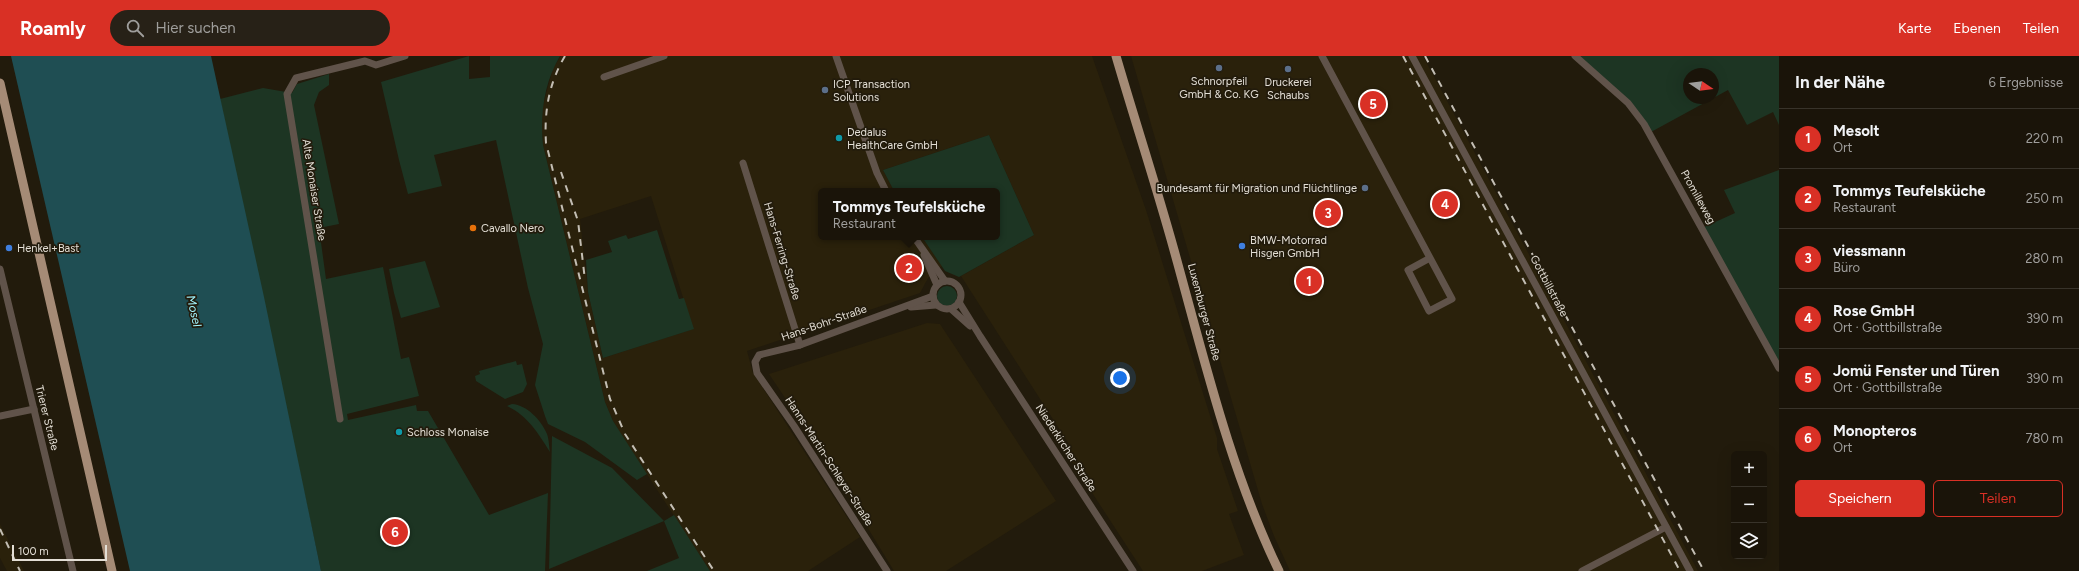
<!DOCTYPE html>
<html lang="de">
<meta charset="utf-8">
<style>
:root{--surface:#1a1409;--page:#272117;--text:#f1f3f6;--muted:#9f9e9c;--line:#38332a;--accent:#d93025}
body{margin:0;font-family:Figtree,sans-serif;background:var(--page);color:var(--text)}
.controls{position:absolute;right:12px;bottom:12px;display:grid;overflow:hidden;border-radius:6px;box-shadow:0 4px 16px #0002}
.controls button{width:36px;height:36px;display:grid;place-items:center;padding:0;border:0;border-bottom:1px solid var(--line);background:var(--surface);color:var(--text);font:20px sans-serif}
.compass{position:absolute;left:1683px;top:12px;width:36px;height:36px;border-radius:50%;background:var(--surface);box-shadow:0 4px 16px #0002;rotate:103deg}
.scale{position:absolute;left:12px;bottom:10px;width:95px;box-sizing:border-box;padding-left:4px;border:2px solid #e3ded5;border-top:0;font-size:11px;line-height:14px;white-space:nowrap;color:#e3ded5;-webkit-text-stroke:3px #221b0c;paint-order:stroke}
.you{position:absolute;left:1120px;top:322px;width:14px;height:14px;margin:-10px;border:3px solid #fff;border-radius:50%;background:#1a73e8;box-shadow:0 0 0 6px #1a73e833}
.badge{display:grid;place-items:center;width:26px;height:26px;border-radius:50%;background:var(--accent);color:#fff;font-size:13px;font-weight:700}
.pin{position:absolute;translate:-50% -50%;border:2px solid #fff;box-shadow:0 1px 4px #0006}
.popup{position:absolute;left:818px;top:132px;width:182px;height:52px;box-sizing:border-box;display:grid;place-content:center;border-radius:6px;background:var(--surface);filter:drop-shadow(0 1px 3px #0005);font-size:13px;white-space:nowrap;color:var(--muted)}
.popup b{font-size:15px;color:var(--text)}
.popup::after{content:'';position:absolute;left:50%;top:100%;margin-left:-8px;border:8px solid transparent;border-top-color:var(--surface)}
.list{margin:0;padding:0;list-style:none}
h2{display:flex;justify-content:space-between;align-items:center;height:52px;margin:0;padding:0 16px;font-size:17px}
h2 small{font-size:13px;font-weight:400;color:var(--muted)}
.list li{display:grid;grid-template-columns:26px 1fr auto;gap:12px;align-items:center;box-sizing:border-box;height:60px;padding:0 16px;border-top:1px solid var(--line)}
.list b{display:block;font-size:15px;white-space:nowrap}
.list p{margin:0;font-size:13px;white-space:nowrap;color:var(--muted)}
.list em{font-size:13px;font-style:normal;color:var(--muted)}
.actions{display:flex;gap:8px;padding:12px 16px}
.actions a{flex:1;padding:9px 0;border:1px solid var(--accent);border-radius:6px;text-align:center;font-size:14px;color:var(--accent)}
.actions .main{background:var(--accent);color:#fff}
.icon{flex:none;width:22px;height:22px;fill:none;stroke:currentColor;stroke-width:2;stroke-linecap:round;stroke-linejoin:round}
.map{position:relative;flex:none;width:1779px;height:515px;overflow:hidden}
header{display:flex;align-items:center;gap:24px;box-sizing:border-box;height:56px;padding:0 20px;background:var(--accent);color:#fff}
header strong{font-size:19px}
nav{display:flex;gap:22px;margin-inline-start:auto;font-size:14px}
.search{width:280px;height:36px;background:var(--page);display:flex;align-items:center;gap:10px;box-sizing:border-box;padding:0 14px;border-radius:22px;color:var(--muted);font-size:15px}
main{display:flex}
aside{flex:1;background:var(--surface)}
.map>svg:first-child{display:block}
</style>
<header>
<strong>Roamly</strong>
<div class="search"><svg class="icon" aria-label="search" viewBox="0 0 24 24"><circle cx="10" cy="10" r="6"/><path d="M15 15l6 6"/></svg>Hier suchen</div>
<nav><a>Karte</a><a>Ebenen</a><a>Teilen</a></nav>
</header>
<main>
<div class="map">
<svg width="1779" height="515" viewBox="0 0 1779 515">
<rect width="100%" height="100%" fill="#221b0c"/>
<g fill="#2a210b" fill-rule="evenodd">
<path d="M561,0H1092L1146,154L1217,382V393L1238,455L1229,458L1244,499L1202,515H1143L1063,392L1069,388L961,220L1034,179L989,79L883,114L894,135H821V181H922L942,210L928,222L920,237L914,239L747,295L753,317L860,481L808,515H710L622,380L613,365L605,346L543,89L541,62L543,49L553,12ZM651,140L693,273L603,302L588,236L580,163Z"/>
<polygon points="1131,0 1423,0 1698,515 1290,515 1274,480 1262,448"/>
<polygon points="927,267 940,268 1056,445 946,515 894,515 824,400 769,318"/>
<polygon points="0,468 24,515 7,515 0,502"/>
</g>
<g fill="#1d3523" fill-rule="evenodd">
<path d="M469,0V23L490,21V0H560C544,27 540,58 543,89L605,346L613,365L647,418L637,424L585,386L548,368L545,360L535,329L543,288L528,232L496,84L434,99L442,130L408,138L399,104L381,26Z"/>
<path d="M1579,0H1779V69L1773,56L1747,69L1728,34L1651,76ZM1689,18H1713V42H1689Z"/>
<polygon points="329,18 329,29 319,36 314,49 339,168 319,172 326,223 383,211 401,303 409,301 419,340 347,358 348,364 416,349 417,355 428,355 489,459 548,437 545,515 321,515 220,43 263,32 292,37 297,28"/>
<polygon points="989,79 1034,179 959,221 945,215 922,181 997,181 997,135 894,135 883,114"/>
<polygon points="1779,114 1779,315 1700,173 1735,157 1724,134"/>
<polygon points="657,174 679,243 684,242 694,273 603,302 588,236 586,204 612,196 608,185 626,179 628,183"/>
<polygon points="425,205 440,251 401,262 394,237 389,213"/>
<circle cx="947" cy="240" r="10"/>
<polygon points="516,305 517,309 522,308 527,328 523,336 505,343 476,325 475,320 480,318 479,315"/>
<path d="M512,348C527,349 541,364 547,378C549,383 549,391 550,396C538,377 528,360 507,350Z"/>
<polygon points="552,380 612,412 664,465 674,459 710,515 647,515 679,502 664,465 549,513"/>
</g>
<polygon fill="#1f4e53" points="11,0 211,0 264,241 321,515 130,515"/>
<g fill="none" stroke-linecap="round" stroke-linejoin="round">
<g stroke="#60534a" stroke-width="7">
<polyline points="836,0 877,117 886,135"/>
<polyline points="1322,0 1452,243 1429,255 1408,214 1430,202"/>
<polyline points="1412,0 1690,515"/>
<polyline points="1575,0 1628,47 1644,68 1779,312"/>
<polyline points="604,21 664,0"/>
<polyline points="743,107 800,289"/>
<polyline points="914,181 945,225"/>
<polyline points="924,199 937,229"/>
<polyline points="0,213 73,515"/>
<circle cx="947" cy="239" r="14"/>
<polyline points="959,246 980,280 1133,515"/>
<polyline points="911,251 936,249"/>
<polyline points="951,253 970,270"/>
<polyline points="0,360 34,353"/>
<polyline points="340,363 287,38 296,22 365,5 376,9 405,0"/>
<polyline points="887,515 794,370 757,317 755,306 759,299 800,289 933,240"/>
<polyline points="1582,515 1666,471"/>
</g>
<g stroke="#a58b76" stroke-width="9">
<path d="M1116,0C1135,65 1156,129 1174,194C1204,302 1230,414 1279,515"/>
<polyline points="0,27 112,515"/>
</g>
<g stroke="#c3beb4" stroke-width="2" stroke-dasharray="7 7" stroke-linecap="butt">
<path d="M565,0C549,27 544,55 546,87L610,343L625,378L714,515"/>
<polyline points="1403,0 1680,515"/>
<polyline points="1425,0 1704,515"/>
<polyline points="561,116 578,165 585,224"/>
<polyline points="0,473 20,515"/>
</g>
</g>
<g fill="#5c6f8a" stroke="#221b0c" stroke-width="1.5">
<circle cx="1219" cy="12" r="4"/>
<circle cx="1288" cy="13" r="4"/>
<circle cx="825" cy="34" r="4"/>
<circle cx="1365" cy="132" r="4"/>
</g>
<g fill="#0f9aa8" stroke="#221b0c" stroke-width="1.5">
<circle cx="839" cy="82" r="4"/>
<circle cx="399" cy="376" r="4"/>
</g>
<circle fill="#e8710a" stroke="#221b0c" stroke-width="1.5" cx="473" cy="172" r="4"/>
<g fill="#3f7fe0" stroke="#221b0c" stroke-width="1.5">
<circle cx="1242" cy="190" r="4"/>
<circle cx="9" cy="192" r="4"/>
</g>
<g text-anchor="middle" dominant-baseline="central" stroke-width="3.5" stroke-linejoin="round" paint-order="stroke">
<g font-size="11" fill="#e3ded5" stroke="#221b0c" text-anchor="start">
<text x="1219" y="25" text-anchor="middle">Schnorpfeil<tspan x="1219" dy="13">GmbH &amp; Co. KG</tspan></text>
<text x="1288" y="26" text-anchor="middle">Druckerei<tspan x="1288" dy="13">Schaubs</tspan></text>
<text x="833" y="28">ICP Transaction<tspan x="833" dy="13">Solutions</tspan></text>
<text x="847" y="76">Dedalus<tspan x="847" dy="13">HealthCare GmbH</tspan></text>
<text x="1357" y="132" text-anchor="end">Bundesamt für Migration und Flüchtlinge</text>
<text x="481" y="172">Cavallo Nero</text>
<text x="1250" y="184">BMW-Motorrad<tspan x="1250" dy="13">Hisgen GmbH</tspan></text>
<text x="17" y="192">Henkel+Bast</text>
<text x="407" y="376">Schloss Monaise</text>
</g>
<g font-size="11" fill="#e3ded5" stroke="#221b0c">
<text transform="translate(314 134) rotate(81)">Alte Monaiser Straße</text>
<text transform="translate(1698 141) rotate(61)">Promilleweg</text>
<text transform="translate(782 195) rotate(73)">Hans-Ferring-Straße</text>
<text transform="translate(1549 230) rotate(62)">Gottbillstraße</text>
<text transform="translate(1204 256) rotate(75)">Luxemburger Straße</text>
<text transform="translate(824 267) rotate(-19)">Hans-Bohr-Straße</text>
<text transform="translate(47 362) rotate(76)">Trierer Straße</text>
<text transform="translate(1066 392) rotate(57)">Niederkircher Straße</text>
<text transform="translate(829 405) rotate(57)">Hanns-Martin-Schleyer-Straße</text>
</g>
<g font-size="12" font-style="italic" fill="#a2f4fe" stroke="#221b0c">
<text transform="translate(194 255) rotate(77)">Mosel</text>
</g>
</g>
</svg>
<div class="controls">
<button>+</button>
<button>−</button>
<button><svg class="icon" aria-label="layers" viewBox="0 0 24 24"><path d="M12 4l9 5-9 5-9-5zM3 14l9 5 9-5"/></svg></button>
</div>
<svg class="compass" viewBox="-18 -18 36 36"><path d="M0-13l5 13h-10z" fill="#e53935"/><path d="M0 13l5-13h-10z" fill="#9f9e9c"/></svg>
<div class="scale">100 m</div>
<div class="you"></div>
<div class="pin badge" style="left:1309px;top:225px">1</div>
<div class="pin badge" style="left:909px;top:212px">2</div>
<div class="popup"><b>Tommys Teufelsküche</b>Restaurant</div>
<div class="pin badge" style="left:1328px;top:157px">3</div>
<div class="pin badge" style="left:1445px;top:148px">4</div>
<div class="pin badge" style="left:1373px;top:48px">5</div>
<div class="pin badge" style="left:395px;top:476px">6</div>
</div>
<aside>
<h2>In der Nähe<small>6 Ergebnisse</small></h2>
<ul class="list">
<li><span class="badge">1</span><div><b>Mesolt</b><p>Ort</p></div><em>220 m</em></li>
<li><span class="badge">2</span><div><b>Tommys Teufelsküche</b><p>Restaurant</p></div><em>250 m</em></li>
<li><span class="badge">3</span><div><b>viessmann</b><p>Büro</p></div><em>280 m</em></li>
<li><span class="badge">4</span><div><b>Rose GmbH</b><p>Ort · Gottbillstraße</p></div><em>390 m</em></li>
<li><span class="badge">5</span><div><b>Jomü Fenster und Türen</b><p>Ort · Gottbillstraße</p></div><em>390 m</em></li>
<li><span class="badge">6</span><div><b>Monopteros</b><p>Ort</p></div><em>780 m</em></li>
</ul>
<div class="actions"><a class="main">Speichern</a><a>Teilen</a></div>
</aside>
</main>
